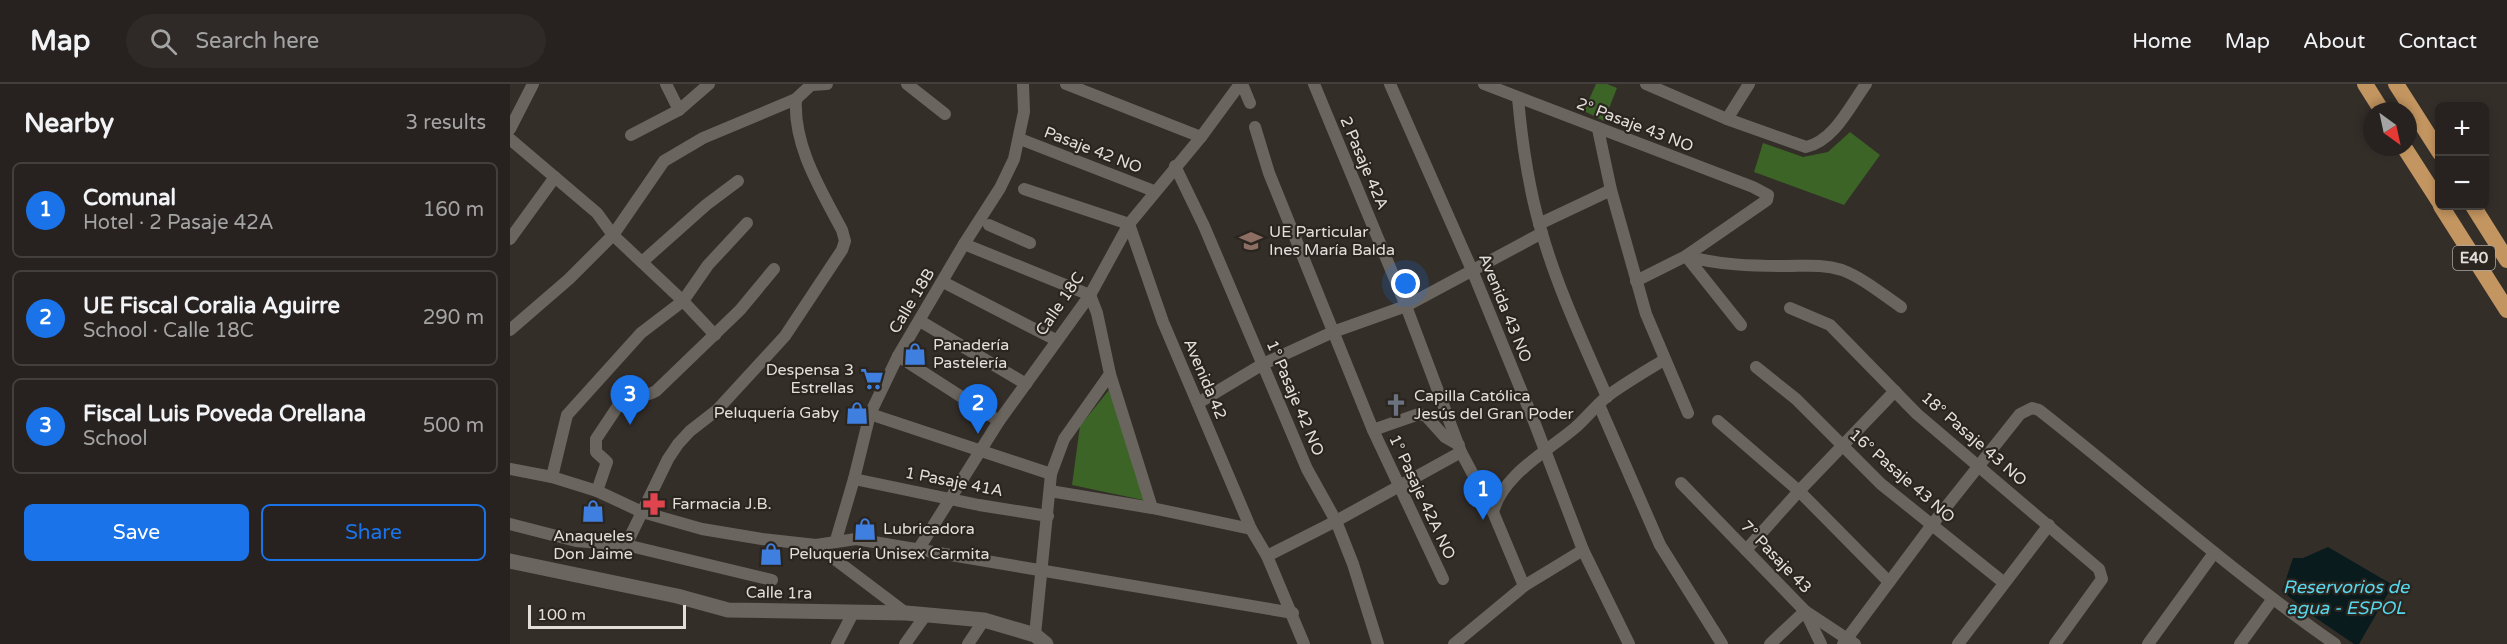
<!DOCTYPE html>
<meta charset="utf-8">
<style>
:root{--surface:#27221f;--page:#2f2a28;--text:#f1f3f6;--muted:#a4a4a4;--line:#433f3d;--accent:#1a73e8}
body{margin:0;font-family:"Varela Round",sans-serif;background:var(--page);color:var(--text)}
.controls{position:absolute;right:18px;top:18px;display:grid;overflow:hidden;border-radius:9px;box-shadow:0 3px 9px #0003}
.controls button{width:54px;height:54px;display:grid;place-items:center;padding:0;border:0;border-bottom:2px solid var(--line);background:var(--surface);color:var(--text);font:30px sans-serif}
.compass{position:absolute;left:1853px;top:18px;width:54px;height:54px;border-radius:50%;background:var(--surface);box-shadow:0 3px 9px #0003;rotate:147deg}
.scale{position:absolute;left:18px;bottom:15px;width:158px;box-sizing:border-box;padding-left:6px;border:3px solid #e2dfdb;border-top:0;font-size:16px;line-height:21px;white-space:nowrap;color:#e2dfdb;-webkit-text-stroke:4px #2a251f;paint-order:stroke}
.you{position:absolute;left:896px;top:200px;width:21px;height:21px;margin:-15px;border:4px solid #fff;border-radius:50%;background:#1a73e8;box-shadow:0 0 0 9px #1a73e833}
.badge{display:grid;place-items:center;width:39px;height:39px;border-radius:50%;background:var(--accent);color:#fff;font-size:20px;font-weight:700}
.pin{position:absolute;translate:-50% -50px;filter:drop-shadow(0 2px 3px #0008)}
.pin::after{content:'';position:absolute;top:32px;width:21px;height:18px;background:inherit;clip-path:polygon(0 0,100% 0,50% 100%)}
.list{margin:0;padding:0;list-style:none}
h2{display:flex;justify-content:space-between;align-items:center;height:78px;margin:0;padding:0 24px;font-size:26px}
h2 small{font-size:20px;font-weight:400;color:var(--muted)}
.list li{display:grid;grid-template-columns:39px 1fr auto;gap:18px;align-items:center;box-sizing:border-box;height:96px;margin:0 12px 12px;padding:0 12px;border:2px solid var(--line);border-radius:9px}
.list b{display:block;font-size:22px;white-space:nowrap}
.list p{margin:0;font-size:20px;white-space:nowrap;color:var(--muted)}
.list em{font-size:20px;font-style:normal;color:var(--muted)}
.actions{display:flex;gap:12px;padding:18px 24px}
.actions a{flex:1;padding:14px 0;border:2px solid var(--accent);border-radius:9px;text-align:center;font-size:21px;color:var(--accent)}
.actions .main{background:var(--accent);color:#fff}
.icon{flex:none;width:33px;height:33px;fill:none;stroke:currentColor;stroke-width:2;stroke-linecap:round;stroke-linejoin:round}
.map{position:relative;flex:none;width:1997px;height:560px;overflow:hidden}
header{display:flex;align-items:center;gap:36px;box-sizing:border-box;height:84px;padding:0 30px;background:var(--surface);border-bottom:2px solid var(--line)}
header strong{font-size:28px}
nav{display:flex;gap:33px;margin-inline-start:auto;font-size:21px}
.search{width:420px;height:54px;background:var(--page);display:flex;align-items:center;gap:15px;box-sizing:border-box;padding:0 21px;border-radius:33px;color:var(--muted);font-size:22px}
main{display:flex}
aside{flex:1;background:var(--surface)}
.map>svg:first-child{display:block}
</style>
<header>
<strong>Map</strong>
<div class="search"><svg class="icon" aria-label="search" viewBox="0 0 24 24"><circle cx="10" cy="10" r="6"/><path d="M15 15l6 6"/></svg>Search here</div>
<nav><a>Home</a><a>Map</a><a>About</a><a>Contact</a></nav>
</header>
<main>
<aside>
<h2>Nearby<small>3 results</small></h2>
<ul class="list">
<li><span class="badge">1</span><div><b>Comunal</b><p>Hotel · 2 Pasaje 42A</p></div><em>160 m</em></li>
<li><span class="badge">2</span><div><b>UE Fiscal Coralia Aguirre</b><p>School · Calle 18C</p></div><em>290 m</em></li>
<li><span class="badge">3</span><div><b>Fiscal Luis Poveda Orellana</b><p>School</p></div><em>500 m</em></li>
</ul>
<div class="actions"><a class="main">Save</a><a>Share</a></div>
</aside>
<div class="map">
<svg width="1997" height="560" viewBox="0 0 1997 560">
<rect width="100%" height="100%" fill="#342e29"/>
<g fill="#3c6426">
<polygon points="1086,0 1097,0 1107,4 1094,37 1074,27"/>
<polygon points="1340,48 1370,71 1334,121 1244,88 1253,59 1293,73 1318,68"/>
<polygon points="599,306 636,413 633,416 562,401 570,342"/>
</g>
<polygon fill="#0a1b1e" points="1818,463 1883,501 1849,560 1844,560 1806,534 1772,507 1783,474 1793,474"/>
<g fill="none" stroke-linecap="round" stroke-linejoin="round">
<g stroke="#6b655f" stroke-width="12">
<polyline points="156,0 169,26"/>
<polyline points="397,0 435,30"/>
<polyline points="556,0 691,53"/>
<polyline points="732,0 740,19"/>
<polyline points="804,0 896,222 951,368 983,428 1014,502"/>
<polyline points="880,0 962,186 1025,340 1073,466 1119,560"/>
<polyline points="974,0 1243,103 1258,111 1257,116 1176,172 1126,197"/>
<path d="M1136,0L1217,35L1296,63C1324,57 1340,22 1356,0"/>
<polyline points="302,1 317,0"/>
<path d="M1008,14C1012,59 1018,102 1031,146C1047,203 1073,258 1097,313"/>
<polyline points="1217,35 1239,0"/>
<polyline points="745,43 759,89 863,346 933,495"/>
<polyline points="0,45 23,0"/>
<polyline points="1088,45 1101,106 1136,230 1178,329"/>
<polyline points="121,51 169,26 199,0"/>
<polyline points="0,55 87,129 103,151 173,217 205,251"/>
<polyline points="510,55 644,107"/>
<polyline points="665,82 694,142 797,385 826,437 843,480 868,560"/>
<polyline points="514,105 619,140 653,238 741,445 757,472 794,560"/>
<polyline points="1029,140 1101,106"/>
<polyline points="479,141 520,159"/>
<polyline points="0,155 45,93"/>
<polyline points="454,160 580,211"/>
<polyline points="132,178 196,121 228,97"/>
<polyline points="433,198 546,256"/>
<polyline points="1280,224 1320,241 1407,330 1589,485 1592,495 1545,560"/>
<polyline points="410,237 516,300"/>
<path d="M1231,241L1176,172C1208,181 1243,182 1277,182C1296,182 1313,180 1332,186C1353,194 1372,210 1391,223"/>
<polyline points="0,246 59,195 103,151 154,77 193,54 286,15 302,0"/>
<polyline points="388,272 489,337"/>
<polyline points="1246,283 1286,315 1371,400 1493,498"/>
<polyline points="600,290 642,424"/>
<polyline points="688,319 753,280 823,248 896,222 1032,149"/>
<polyline points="1089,321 1150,461 1212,560"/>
<polyline points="360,330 541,390"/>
<polyline points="1208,337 1289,407 1379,498"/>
<polyline points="863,346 909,330 916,332 935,353 949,361"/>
<polyline points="0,385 42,393 87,407 132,428 192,445 252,455 306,461 346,455 783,529"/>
<polyline points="42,393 57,331 131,249 173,217 198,181 237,139"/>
<polyline points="344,395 469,421 538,432"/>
<polyline points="1171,399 1295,527 1345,560"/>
<path d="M87,407L97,378L86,368V355L112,316C122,310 135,314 146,307L230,226L264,185"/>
<polyline points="540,407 642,424 741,445"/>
<path d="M983,428C993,390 1038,367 1066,343C1077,333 1087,320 1099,311C1117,298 1136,287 1154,276"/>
<polyline points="0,440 66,457 116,461 262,496"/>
<polyline points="326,456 344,395 360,330 388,272 454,160 490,104 504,75 514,28 513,0"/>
<path d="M116,461L158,375L168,360L180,347L207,326L275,252L332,166L335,157L332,146C311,106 283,62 286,15"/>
<polyline points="306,461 396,529"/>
<polyline points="408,466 489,337 580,211 619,140 691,53 730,0"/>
<polyline points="1236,466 1289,407 1385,307"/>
<polyline points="757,472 826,437 951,368"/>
<polyline points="525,551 541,390 554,355 600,290 587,229 580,211"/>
<polyline points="327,560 343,529"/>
<polyline points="395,560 415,532"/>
<polyline points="458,560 474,536"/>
<polyline points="944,560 1014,502 1073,466"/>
<polyline points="1260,560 1295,527 1311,560"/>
<path d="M1333,560L1421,442L1510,330L1522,324L1529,326C1628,404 1722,488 1825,560"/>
<polyline points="1448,560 1539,441"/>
<polyline points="1638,560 1704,469"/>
<polyline points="1730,560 1762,516"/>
</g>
<polyline stroke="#6b655f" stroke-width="15" points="0,477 167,512 218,526 396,529 474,536 525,551 536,560"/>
<g stroke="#c39560" stroke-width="16">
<polyline points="1855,0 1872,27"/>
<polyline points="1886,0 1930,69"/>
<polyline points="1894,63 1930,119"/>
<polyline points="1931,122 1997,226"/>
<polyline points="1963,122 1997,176"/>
</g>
</g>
<defs>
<g id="school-bare" transform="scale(1.8)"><path d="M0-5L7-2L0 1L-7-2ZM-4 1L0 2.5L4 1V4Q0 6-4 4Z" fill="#8d6e63" stroke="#2a251f" stroke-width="2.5" paint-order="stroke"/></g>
<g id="shop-bare" transform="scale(1.8)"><path d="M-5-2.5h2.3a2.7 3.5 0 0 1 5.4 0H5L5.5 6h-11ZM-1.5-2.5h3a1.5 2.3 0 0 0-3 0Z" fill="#3f7fe0" stroke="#2a251f" stroke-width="2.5" paint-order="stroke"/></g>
<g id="supermarket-bare" transform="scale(1.8)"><path d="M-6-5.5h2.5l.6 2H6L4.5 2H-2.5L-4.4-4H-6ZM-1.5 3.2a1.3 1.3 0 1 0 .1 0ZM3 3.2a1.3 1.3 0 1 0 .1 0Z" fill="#3f7fe0" stroke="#2a251f" stroke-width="2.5" paint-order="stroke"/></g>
<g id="church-bare" transform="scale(1.8)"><path d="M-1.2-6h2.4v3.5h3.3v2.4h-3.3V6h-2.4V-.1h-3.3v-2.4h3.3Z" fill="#6b7280" stroke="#2a251f" stroke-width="2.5" paint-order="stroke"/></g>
<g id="pharmacy-bare" transform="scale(1.8)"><path d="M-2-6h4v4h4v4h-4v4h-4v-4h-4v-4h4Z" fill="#e0444e" stroke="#2a251f" stroke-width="2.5" paint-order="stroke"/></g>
</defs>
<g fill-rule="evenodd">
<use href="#school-bare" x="741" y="157"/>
<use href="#shop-bare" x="405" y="270"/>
<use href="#supermarket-bare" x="362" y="295"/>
<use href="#church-bare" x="886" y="321"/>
<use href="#shop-bare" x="347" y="329"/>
<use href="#pharmacy-bare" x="144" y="420"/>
<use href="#shop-bare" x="83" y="427"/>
<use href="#shop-bare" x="355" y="445"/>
<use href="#shop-bare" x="261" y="470"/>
</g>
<g text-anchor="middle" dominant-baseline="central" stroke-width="4.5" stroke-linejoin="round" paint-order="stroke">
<rect fill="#2a251f" stroke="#aba7a3" stroke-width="1.5" x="1943" y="162" width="42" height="24" rx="4.5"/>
<g font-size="15" font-weight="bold" fill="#e2dfdb">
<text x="1964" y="174">E40</text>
</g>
<g font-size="16" fill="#e2dfdb" stroke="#2a251f">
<text transform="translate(1125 41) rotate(21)">2° Pasaje 43 NO</text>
<text transform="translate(583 66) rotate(21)">Pasaje 42 NO</text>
<text transform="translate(854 79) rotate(67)">2 Pasaje 42A</text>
<text transform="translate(402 217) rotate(-59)">Calle 18B</text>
<text transform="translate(550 220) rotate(-56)">Calle 18C</text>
<text transform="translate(995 224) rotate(68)">Avenida 43 NO</text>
<text transform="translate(695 295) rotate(67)">Avenida 42</text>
<text transform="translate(785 314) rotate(67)">1° Pasaje 42 NO</text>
<text transform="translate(1464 355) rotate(41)">18° Pasaje 43 NO</text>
<text transform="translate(1392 392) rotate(41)">16° Pasaje 43 NO</text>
<text transform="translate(444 398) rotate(11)">1 Pasaje 41A</text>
<text transform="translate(912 413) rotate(65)">1° Pasaje 42A NO</text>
<text transform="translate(1266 473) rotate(46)">7° Pasaje 43</text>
<text transform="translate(269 509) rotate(1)">Calle 1ra</text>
</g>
<g font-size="16" fill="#e2dfdb" stroke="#2a251f" text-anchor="start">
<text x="759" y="148">UE Particular<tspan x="759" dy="18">Ines María Balda</tspan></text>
<text x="423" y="261">Panadería<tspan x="423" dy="18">Pastelería</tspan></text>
<text x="344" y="286" text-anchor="end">Despensa 3<tspan x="344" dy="18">Estrellas</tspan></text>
<text x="904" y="312">Capilla Católica<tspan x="904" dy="18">Jesús del Gran Poder</tspan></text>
<text x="329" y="329" text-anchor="end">Peluquería Gaby</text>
<text x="162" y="420">Farmacia J.B.</text>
<text x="373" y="445">Lubricadora</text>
<text x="83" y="452" text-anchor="middle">Anaqueles<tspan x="83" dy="18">Don Jaime</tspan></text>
<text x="279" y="470">Peluquería Unisex Carmita</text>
</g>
<g font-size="18" font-style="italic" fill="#57d6ec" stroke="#2a251f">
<text x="1836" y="503">Reservorios de<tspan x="1836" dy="21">agua - ESPOL</tspan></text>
</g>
</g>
</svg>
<div class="controls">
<button>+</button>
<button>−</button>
</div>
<svg class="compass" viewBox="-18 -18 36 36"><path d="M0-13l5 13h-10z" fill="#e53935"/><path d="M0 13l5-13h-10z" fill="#a4a4a4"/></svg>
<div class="scale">100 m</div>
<div class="you"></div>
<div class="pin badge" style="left:973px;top:436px">1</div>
<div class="pin badge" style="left:468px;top:350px">2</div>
<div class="pin badge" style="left:120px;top:341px">3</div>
</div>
</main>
